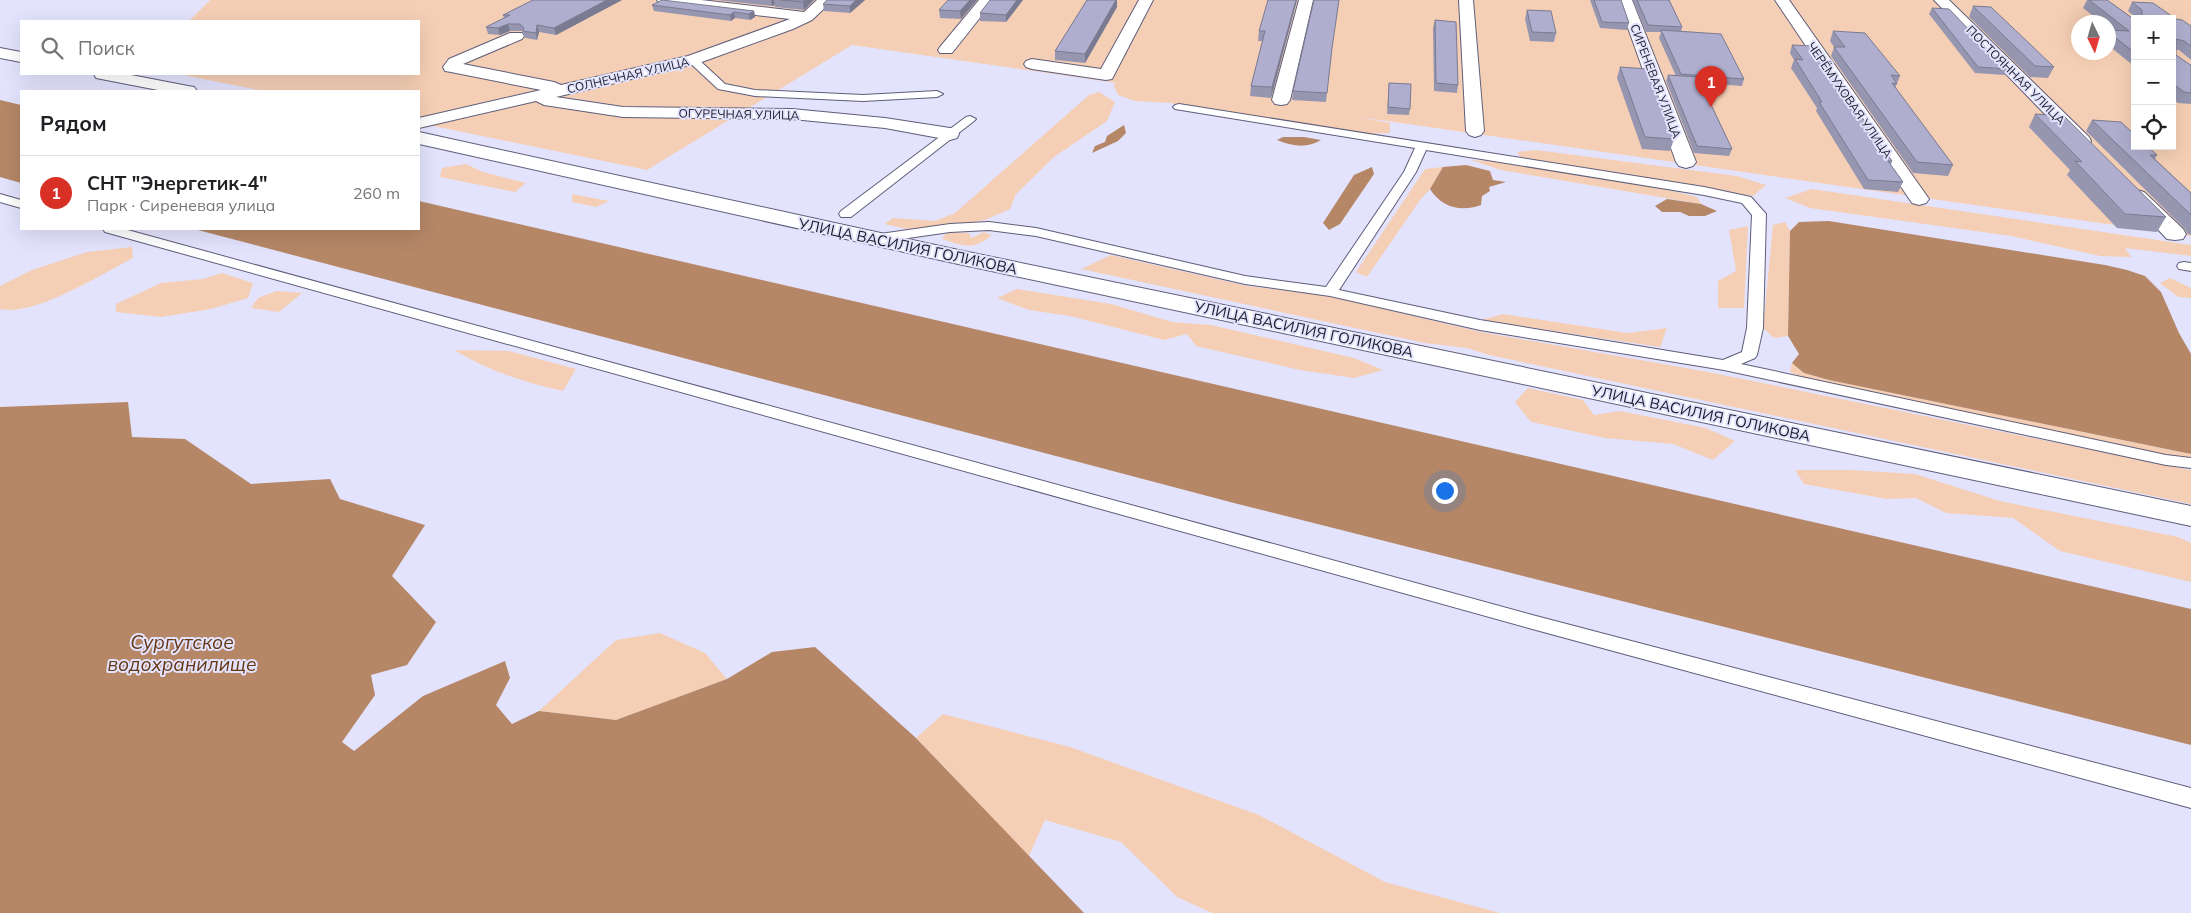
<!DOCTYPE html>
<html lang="ru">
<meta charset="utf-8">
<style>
:root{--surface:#fff;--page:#f2f2f2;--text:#202124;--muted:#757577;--line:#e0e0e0;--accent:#d93025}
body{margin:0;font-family:Mulish,sans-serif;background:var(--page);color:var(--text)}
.controls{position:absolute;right:15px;top:15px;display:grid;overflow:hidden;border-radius:0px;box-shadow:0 5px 20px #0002}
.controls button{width:45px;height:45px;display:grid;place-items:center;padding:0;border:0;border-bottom:1px solid var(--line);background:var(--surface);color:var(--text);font:25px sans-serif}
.compass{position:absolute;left:2071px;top:15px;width:45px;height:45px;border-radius:50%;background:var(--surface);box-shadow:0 5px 20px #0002;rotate:175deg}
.you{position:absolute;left:1444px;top:490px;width:18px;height:18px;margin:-12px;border:4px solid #fff;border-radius:50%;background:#1a73e8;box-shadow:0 0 0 8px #1a73e833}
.badge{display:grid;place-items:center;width:32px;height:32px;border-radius:50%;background:var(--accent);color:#fff;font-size:16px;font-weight:700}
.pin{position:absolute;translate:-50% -41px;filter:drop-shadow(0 1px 2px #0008)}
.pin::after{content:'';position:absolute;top:26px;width:18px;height:15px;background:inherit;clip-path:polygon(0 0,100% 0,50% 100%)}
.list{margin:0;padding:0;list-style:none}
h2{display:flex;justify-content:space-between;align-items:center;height:65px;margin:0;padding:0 20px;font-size:21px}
h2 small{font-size:16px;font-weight:400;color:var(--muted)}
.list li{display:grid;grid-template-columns:32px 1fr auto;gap:15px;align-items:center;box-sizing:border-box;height:75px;padding:0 20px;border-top:1px solid var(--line)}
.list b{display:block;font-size:19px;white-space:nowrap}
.list p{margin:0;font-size:16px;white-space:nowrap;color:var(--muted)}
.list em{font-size:16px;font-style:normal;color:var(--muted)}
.icon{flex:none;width:28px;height:28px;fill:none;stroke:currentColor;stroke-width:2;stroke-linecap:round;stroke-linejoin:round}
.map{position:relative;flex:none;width:2191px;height:913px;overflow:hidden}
.search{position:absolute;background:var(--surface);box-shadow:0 5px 20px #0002;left:20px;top:20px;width:400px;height:55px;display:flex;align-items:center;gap:12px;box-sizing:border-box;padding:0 18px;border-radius:0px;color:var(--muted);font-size:19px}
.panel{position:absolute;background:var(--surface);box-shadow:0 5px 20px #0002;left:20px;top:90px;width:400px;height:140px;border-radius:0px}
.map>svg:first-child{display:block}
</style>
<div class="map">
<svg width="2191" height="913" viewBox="0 0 2191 913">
<rect width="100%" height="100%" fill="#e3e3fe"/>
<g fill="#f5cfb5" fill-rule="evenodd">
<path d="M210,0H2191V236L1359,117L1390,123V133L1366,134L1170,103L1135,101L1118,95L1113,84L1117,83L852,45L647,170L419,123V91H264L178,74H419V21H189ZM2135,19H2172V146H2135ZM2078,22H2108V52H2078Z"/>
<polygon points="1099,92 1115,102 1107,121 1054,157 1016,194 1010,209 985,220 951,226 907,229 884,224 893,218 935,221 955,213 1089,95"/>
<polygon points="1536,150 1737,176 1766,185 1753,196 1520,157 1517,152"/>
<polygon points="1471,160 1504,162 1657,187 1697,197 1701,204 1501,170"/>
<polygon points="466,164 483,172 526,183 515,192 440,177 442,168"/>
<polygon points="1443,167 1430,189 1420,200 1367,277 1356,272 1425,169"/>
<polygon points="1812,189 2191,245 2191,256 2125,248 2131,257 2100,256 2011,236 1810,208 1785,198"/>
<polygon points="572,194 609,201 596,207 572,202"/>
<polygon points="1785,222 1790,231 1788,336 1774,338 1763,328 1773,225"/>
<polygon points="1748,226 1744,308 1718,308 1718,281 1736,271 1729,230"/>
<path d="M947,232L969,233L971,238L984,232L992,235C972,251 965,246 942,239Z"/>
<path d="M132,247L133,258C102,274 34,317 0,309V286L32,270L87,252Z"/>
<polygon points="1111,255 1247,286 1330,296 1481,332 1708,372 2191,470 2191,504 1489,355 1467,348 1425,343 1081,269"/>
<polygon points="222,273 253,283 248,298 211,309 161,317 116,312 116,304 161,283 203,279"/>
<polygon points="2170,278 2191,288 2191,298 2178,297 2160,283"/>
<polygon points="1017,289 1111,304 1172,322 1211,325 1354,358 1383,370 1354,378 1300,370 1196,346 1187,334 1164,340 1070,316 1029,310 997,298"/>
<polygon points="276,291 302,293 279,312 251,308 258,298"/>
<polygon points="1503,314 1628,333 1667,328 1660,347 1481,320"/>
<path d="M454,350L509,351L576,369L563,391C525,383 487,370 454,350Z"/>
<polygon points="1792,363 1804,373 1829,380 2191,454 2191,459 2156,454 1799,376 1790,372"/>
<polygon points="1528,388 1583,400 1594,415 1620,411 1706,428 1735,441 1713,460 1673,444 1605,438 1531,422 1515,402"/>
<polygon points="1795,470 1851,470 1915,474 2000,501 2178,537 2191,543 2191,582 2060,551 2013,518 1946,513 1916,498 1887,499 1804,484"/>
<polygon points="660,633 705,653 727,679 616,720 539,711 616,640"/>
<polygon points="943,714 1070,747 1259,815 1385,882 1500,913 1212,913 1177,897 1121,842 1045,820 1029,856 916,738"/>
</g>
<g fill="#b58767">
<polygon points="0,100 21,105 21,183 0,177"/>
<polygon points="1124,125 1126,133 1118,141 1092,153 1095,146 1105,142 1107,136"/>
<path d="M1283,137H1304L1321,140C1307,149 1291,146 1277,140Z"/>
<path d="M1466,165L1490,171L1493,180L1506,182L1489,187L1490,191L1482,196L1481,205C1461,212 1442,208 1430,189L1443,167Z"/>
<polygon points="1372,167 1374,174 1340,224 1329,230 1323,223 1354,175"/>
<polygon points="1667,199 1701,204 1717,211 1705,216 1689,216 1680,212 1662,212 1655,206"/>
<polygon points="419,201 2191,609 2191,745 1234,503 194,229 419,229"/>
<polygon points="1829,221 2105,265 2127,270 2145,276 2161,292 2179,333 2191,354 2191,454 1829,380 1804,373 1792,363 1799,354 1788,336 1790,231 1799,222"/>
<polygon points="128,402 132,437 185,439 251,484 330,479 340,499 425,525 392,576 436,622 407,665 371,675 375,695 342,742 354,751 423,696 505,661 510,678 496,705 512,724 539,711 616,720 727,679 772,652 815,647 916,738 1084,913 0,913 0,407"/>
</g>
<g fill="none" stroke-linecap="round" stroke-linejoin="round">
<g stroke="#5f5d7a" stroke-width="2">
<g id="service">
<polygon points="693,57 697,58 725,84 755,90 863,95 937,91 943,94 937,97 863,101 755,96 718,89 689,62 689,58"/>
<path d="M1179,104L1704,187L1751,197L1766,214L1763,328L1757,355L1755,358L1741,364L2166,455L2191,458V468L2166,465L1724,370L1480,330L1330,296L1245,284L1036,236L989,230L950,232L873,243L866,239L873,235L950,224L989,222L1036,228L1245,276L1326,287L1404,172L1415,148L1175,109L1173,107L1175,105ZM1426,150L1704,195L1742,203L1752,215L1747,328L1742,352L1723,360L1480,320L1339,290L1416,172Z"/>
<polygon points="970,116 976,119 974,121 851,217 841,217 839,214 841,211 966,117"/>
<polygon points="0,194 21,200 21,208 0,202"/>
<polygon points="103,229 124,229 1536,616 2191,788 2191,808 1536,630 105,232"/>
<polygon points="2184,262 2191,263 2191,271 2179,269 2177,266 2179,263"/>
</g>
</g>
<g stroke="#5f5d7a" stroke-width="2">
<g id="minor">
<polygon points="657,0 701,0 804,12 817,0 833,0 812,20 793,29 699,63 556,97 623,107 792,109 885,118 950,128 957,130 959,134 957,138 950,140 885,128 792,119 623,117 544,105 536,101 419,128 419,118 541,90 451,72 445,71 443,67 449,59 510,33 522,33 524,36 522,39 463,64 554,82 561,85 688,56 790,19 664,4 659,3"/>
<polygon points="979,0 994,0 952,53 940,53 938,50 940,47"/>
<polygon points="1139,0 1153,0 1112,79 1106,80 1032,69 1026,67 1024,64 1026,61 1032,59 1101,69"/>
<polygon points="1299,0 1313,0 1290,100 1287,104 1281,105 1275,104 1272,100"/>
<polygon points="1459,0 1473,0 1484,131 1481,135 1475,137 1469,135 1466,131"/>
<polygon points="1618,0 1632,0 1696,162 1693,166 1686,168 1679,166 1676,162"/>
<polygon points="1775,0 1789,0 1929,199 1926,203 1919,205 1912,203"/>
<polygon points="1934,0 1949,0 2089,137 2091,141 2089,145 2082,147 2075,145"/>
<polygon points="0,48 21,52 21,62 0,58"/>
<polygon points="94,74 126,74 188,86 194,87 197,91 163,91 96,78"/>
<polygon points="419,132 949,248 2191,506 2191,526 949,262 419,144"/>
<polygon points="2137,190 2144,192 2183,229 2186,234 2183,239 2175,240 2167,239 2130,200 2127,196 2130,192"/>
</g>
</g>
<use href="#service" fill="#fff" fill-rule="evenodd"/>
<use href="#minor" fill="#fff" fill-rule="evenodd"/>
</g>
<g fill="#9696b1">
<polygon points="533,0 622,0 556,35 539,32 537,40 525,38 522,31 510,31 500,35 488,34 486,27 504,18 503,15"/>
<polygon points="717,0 814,0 804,10 775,7 775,5 772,6"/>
<polygon points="827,0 865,0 850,13 824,11 823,4"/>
<polygon points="977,0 961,19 940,18 939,10"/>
<polygon points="1023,0 1006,22 980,21 980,13"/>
<polygon points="1087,0 1117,0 1117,7 1085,63 1055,60 1055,51"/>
<polygon points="1297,0 1271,98 1250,96 1251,86 1263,41 1258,41 1259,31"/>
<polygon points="1590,0 1621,0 1629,23 1627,30 1600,28"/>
<polygon points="1633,0 1669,0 1682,27 1681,32 1744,79 1742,86 1701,83 1732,149 1729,156 1694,153 1666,81 1668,75 1676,76 1659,38 1661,32 1646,32"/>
<polygon points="2087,0 2107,0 2135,20 2135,67 2108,45 2108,30 2110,30 2108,29 2108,22 2101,22 2083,8"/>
<polygon points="2132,2 2191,26 2191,60 2179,50 2176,50 2176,55 2189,64 2191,65 2191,104 2178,103 2172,98 2172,19 2137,19 2128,11"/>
<polygon points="652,5 754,11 755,17 750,20 735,18 731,21 654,11"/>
<polygon points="1973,6 2054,67 2048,78 2030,77 1969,17"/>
<polygon points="1932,8 2007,69 2005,75 1975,73 1929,14"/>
<polygon points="1527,10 1556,33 1554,42 1530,41 1525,19"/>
<polygon points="1435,20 1458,85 1457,93 1434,91 1433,28"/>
<polygon points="1833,31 1900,76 1895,88 1953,165 1948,176 1913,173 1831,56 1834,47 1830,41"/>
<polygon points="1792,45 1892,161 1891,165 1903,182 1898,192 1864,189 1816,111 1817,108 1791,68 1794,60 1790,53"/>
<polygon points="1331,55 1326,102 1292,100 1293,91"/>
<polygon points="1620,67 1674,139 1670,151 1642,149 1617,78"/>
<polygon points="1389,83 1410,109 1409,115 1387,114"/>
<polygon points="2035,114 2166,217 2157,232 2117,228 2067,175 2070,170 2029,127"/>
<polygon points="2092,120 2157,155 2155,159 2191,193 2191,235 2188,234 2184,228 2086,131"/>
</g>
<g fill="#7a7a90">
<polygon points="607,0 622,0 556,35 554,28"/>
<polygon points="772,0 774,0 775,5 772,6 771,1"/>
<polygon points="805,0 814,0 804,10 803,2"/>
<polygon points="856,0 865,0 850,13 850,6"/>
<polygon points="970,0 977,0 961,19 960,11"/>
<polygon points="1017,0 1023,0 1006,22 1006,15"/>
<polygon points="1116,0 1117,0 1117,7 1085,63 1085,54"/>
<polygon points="1296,0 1297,0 1271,98 1272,87"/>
<polygon points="754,11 755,17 750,20 749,14"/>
<polygon points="734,12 735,18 731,21 730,15"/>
<polygon points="508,24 510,31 500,35 498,28"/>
<polygon points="537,25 539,32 537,40 536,33"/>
</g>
<g fill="#afaece" stroke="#7a7a90">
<polygon points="533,0 607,0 554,28 537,25 536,33 523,31 524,28 520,24 508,24 498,28 486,27 510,15 503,15"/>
<polygon points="662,0 754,11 749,14 734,12 730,15 652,5"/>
<polygon points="780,0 805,0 803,2"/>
<polygon points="827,0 856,0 850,6 823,4"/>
<polygon points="948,0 970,0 960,11 939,10"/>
<polygon points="990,0 1017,0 1006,15 980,13"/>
<polygon points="1087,0 1116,0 1085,54 1055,51"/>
<polygon points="1268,0 1296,0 1272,87 1251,86 1265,31 1259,31"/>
<polygon points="1314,0 1339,0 1332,48 1327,93 1293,91"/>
<polygon points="1594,0 1621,0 1629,23 1602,22"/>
<polygon points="1637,0 1669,0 1682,27 1648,25"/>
<polygon points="2089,0 2107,0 2135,20 2135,53 2108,32 2108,30 2129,31"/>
<polygon points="2132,2 2153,3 2176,19 2182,20 2191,26 2191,46 2184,41 2176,39 2176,55 2189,64 2191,65 2191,93 2184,92 2172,83 2172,19 2142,19 2142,10"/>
<polygon points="1973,6 1991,7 2054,67 2035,66"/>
<polygon points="1932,8 1949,9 2007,69 1978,67"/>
<polygon points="1527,10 1551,11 1556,33 1532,32"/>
<polygon points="1435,20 1456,22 1458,85 1436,83"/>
<polygon points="1661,30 1721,34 1744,79 1681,74"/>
<polygon points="1833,31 1865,33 1900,76 1891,75 1897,84 1892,83 1953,165 1917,162 1834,47 1845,47"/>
<polygon points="1792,45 1813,46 1892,161 1888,161 1903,182 1868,180 1819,102 1822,102 1795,59 1803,60"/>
<polygon points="1620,67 1648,69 1674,139 1645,137"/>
<polygon points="1668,75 1698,77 1732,149 1697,146"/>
<polygon points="1389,83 1411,84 1410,109 1388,107"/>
<polygon points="2035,114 2064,116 2166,217 2125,214 2075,161 2082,162"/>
<polygon points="2092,120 2121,122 2135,135 2135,146 2147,146 2157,155 2150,155 2191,193 2191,215"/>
</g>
<g text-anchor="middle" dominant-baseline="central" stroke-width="4" stroke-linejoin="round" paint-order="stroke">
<g font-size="12" fill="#1c1b27" stroke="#e3e3fe">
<text transform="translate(628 75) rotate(-13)">СОЛНЕЧНАЯ УЛИЦА</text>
<text transform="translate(2016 75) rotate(45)">ПОСТОЯННАЯ УЛИЦА</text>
<text transform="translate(1656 81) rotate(69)">СИРЕНЕВАЯ УЛИЦА</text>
<text transform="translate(1850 100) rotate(55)">ЧЕРЁМУХОВАЯ УЛИЦА</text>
<text transform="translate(739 114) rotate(1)">ОГУРЕЧНАЯ УЛИЦА</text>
</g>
<g font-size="15" fill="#1c1b27" stroke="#e3e3fe">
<text transform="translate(908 246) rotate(12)">УЛИЦА ВАСИЛИЯ ГОЛИКОВА</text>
<text transform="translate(1304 329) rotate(12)">УЛИЦА ВАСИЛИЯ ГОЛИКОВА</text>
<text transform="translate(1701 413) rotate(12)">УЛИЦА ВАСИЛИЯ ГОЛИКОВА</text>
</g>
<g font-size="19" font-style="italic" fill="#653712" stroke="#e3e3fe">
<text x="182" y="642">Сургутское<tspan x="182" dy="22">водохранилище</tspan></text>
</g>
</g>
</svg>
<div class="controls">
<button>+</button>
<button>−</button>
<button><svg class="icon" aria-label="locate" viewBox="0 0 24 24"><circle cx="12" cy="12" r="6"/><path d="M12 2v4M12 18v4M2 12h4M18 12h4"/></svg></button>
</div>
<svg class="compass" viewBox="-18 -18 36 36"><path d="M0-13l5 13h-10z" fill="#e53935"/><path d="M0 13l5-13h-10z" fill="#757577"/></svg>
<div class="you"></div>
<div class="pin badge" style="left:1711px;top:107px">1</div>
<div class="search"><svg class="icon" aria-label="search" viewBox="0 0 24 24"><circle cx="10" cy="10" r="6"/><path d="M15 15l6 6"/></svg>Поиск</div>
<section class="panel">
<h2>Рядом<small></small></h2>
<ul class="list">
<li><span class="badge">1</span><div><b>СНТ &quot;Энергетик-4&quot;</b><p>Парк · Сиреневая улица</p></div><em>260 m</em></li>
</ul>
</section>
</div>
